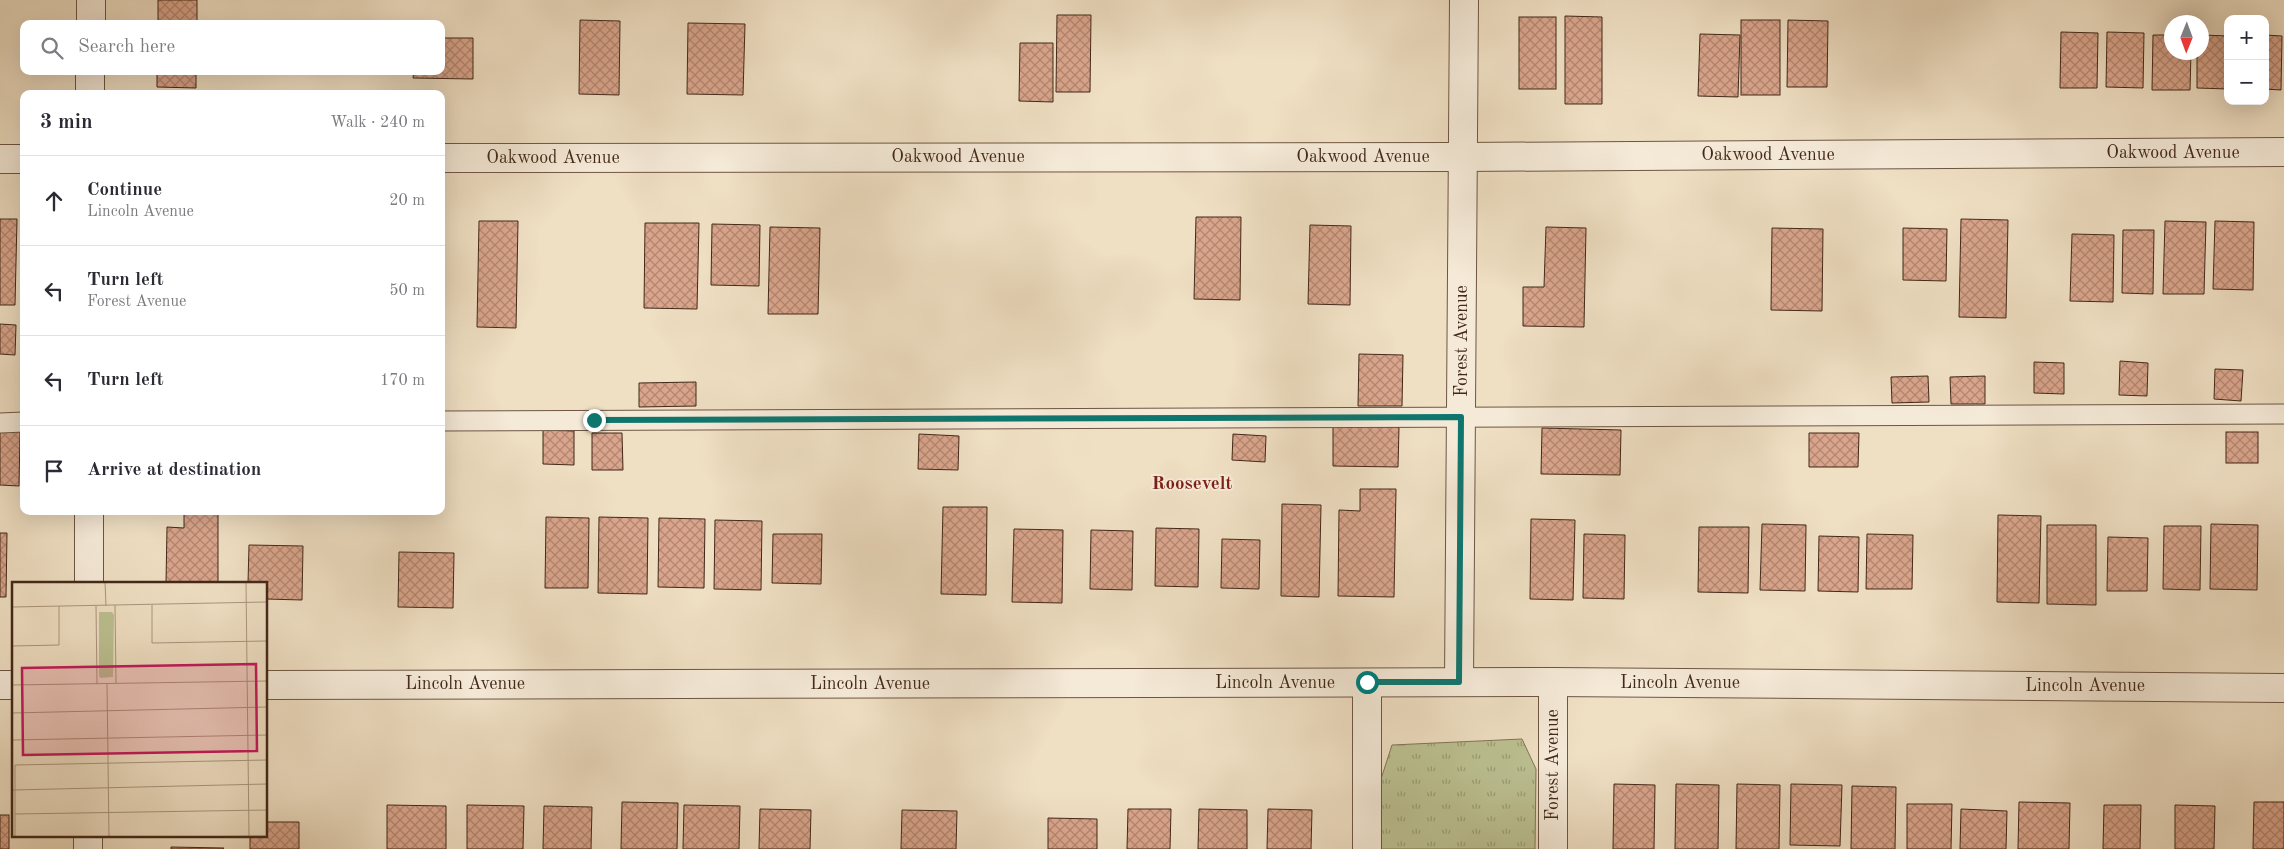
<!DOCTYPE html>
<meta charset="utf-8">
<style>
:root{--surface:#fff;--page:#f7f7f7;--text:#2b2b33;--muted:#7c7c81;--line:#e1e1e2}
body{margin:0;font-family:"Old Standard TT",serif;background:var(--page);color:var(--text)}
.controls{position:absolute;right:15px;top:15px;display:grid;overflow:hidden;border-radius:10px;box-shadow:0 5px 20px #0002}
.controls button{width:45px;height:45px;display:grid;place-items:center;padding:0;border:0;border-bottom:1px solid var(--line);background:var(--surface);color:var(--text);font:25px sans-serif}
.compass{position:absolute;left:2164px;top:15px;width:45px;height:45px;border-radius:50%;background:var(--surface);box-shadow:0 5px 20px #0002;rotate:181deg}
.stop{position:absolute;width:15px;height:15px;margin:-11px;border:4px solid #0f766e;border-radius:50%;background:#fff}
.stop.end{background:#0f766e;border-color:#fff;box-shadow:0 1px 5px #0008}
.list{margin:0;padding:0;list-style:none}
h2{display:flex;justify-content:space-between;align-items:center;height:65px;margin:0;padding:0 20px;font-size:21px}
h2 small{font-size:16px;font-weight:400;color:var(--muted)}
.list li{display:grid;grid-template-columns:32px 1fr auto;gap:15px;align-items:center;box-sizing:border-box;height:90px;padding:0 20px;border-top:1px solid var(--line)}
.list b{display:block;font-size:19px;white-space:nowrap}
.list p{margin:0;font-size:16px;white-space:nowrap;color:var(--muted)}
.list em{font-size:16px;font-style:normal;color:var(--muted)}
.icon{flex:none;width:28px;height:28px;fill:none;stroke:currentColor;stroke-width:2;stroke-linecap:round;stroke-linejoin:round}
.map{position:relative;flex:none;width:2284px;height:849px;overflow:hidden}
.search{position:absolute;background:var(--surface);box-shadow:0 5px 20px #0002;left:20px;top:20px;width:425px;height:55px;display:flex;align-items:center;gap:12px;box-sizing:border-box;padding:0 18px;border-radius:10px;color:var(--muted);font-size:19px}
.panel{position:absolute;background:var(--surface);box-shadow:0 5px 20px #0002;left:20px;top:90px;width:425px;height:425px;border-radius:10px}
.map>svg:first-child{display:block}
</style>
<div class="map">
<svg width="2284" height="849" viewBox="0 0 2284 849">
<defs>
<pattern id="grass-tufts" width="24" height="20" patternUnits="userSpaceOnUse" patternTransform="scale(1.25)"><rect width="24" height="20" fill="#bcc192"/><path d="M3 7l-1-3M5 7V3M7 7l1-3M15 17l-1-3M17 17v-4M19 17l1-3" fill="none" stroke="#9a9d76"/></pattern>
<pattern id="building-cross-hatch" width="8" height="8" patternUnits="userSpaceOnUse" patternTransform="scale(1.25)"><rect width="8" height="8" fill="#daa58c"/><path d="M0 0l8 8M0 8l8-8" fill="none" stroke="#b28671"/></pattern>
</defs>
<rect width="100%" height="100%" fill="#efdfc3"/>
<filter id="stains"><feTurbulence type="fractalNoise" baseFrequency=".004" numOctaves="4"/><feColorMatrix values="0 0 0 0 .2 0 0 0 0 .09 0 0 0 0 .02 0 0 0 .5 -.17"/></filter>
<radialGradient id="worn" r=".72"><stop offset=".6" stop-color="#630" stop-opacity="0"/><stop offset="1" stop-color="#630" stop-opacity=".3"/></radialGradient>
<polygon fill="url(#grass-tufts)" stroke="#807455" points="1522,739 1536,769 1535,849 1380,849 1381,779 1392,745"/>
<g fill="url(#building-cross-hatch)" stroke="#432818">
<rect x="158" y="0" width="39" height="24"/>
<polygon points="1057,15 1091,15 1090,92 1056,92"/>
<polygon points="1565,16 1602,17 1602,104 1565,104"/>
<rect x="1519" y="17" width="37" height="72"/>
<polygon points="580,20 620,21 619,95 579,94"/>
<rect x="1741" y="20" width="39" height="75"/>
<polygon points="1788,20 1828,21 1827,87 1787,87"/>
<polygon points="688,23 745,24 743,95 687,94"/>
<polygon points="2061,32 2098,33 2097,88 2060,88"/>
<polygon points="2107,32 2144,33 2143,88 2106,87"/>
<polygon points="1700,34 1740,35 1738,97 1698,96"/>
<polygon points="2153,35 2172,35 2172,52 2191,52 2190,90 2152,90"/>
<polygon points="2202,35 2228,36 2228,89 2197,88 2197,52 2202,52"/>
<polygon points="2265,35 2282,36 2281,90 2265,89"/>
<polygon points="441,38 473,38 473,79 413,78 414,71 441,71"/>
<polygon points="1020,43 1053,43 1053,102 1019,101"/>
<polygon points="157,71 196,71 196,88 157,87"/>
<polygon points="1196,217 1241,217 1240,300 1194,299"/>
<polygon points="0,219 17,219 15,305 0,305"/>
<polygon points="1961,219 2008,220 2006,318 1959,317"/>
<polygon points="479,221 518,221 516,328 477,327"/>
<polygon points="2165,221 2206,222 2204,294 2163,294"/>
<polygon points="2215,221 2254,222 2253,290 2213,289"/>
<polygon points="645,223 699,223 697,309 644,308"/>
<polygon points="712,224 760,225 759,286 711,285"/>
<polygon points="1310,225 1351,226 1350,305 1308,304"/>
<polygon points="770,227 820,228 818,314 768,314"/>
<polygon points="1546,227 1586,228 1584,327 1523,326 1523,287 1544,287"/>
<polygon points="1772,228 1823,229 1822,311 1771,310"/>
<polygon points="1903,228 1947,229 1946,281 1903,280"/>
<polygon points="2123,230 2154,230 2153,294 2122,293"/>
<polygon points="2072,234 2114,235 2113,302 2070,301"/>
<polygon points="0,324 16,325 15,355 0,354"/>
<polygon points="1359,354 1403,355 1402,406 1358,406"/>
<polygon points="2120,361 2148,363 2147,396 2119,395"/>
<polygon points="2034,362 2064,363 2064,394 2034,393"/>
<polygon points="2215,369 2243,370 2241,401 2214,399"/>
<polygon points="1928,376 1929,402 1892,403 1891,377"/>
<polygon points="1985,376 1985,404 1951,404 1950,377"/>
<polygon points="696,382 696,406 639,407 639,383"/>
<polygon points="1333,426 1399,427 1398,467 1333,466"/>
<polygon points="1542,428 1621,430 1620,475 1541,474"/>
<polygon points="543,430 574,431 574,465 543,464"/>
<polygon points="0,431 20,431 19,486 0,485"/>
<rect x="2226" y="432" width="32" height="31"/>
<polygon points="592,433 622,433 623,470 592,470"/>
<polygon points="1809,433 1859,433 1858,467 1809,467"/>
<polygon points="919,434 959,436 958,470 918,469"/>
<polygon points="1233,434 1266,436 1265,462 1232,460"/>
<polygon points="1360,489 1396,489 1394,597 1338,596 1339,510 1360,511"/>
<polygon points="1282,504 1321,505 1319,597 1281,596"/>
<polygon points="943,507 987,507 986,595 941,594"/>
<polygon points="184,511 218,511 218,583 166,583 167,527 184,528"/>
<polygon points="1998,515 2041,516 2039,603 1997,602"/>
<polygon points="546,517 589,518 588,588 545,588"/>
<polygon points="599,517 648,518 647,594 598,593"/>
<polygon points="659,518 705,519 704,588 658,587"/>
<polygon points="1531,519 1575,520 1573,600 1530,599"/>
<polygon points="715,520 762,521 761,590 714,589"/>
<polygon points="1762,524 1806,525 1805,591 1760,590"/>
<polygon points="2211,524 2258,525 2257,590 2210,589"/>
<polygon points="2047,525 2096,525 2096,605 2047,604"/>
<polygon points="2164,526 2201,526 2200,590 2163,589"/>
<polygon points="1699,527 1749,527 1748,593 1698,592"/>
<polygon points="1156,528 1199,529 1198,587 1155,586"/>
<polygon points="1014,529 1063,530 1062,603 1012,602"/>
<polygon points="1091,530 1133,531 1132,590 1090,589"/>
<polygon points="0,533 7,533 6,597 0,597"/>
<polygon points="773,534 822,534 821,584 772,583"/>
<polygon points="1584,534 1625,535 1624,599 1583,598"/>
<polygon points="1867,534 1913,535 1912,589 1866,589"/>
<polygon points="1819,536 1859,537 1858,592 1818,591"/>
<polygon points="2108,537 2148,538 2147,591 2107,591"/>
<polygon points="1222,539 1260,540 1259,589 1221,588"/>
<polygon points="249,545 303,546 302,600 266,599 266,583 248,583"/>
<polygon points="399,552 454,553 453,608 398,607"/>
<polygon points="1614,784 1655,785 1654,849 1613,849"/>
<polygon points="1676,784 1719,785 1718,849 1675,849"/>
<polygon points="1737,784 1780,785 1779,849 1736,849"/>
<polygon points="1791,784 1842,785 1840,846 1790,845"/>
<polygon points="1852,786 1896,787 1895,849 1851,849"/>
<polygon points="622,802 678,803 677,849 621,849"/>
<polygon points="2019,802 2070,803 2069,849 2018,849"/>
<polygon points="2254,802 2284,802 2284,849 2253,849"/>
<polygon points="1907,804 1952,804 1951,849 1907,849"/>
<polygon points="387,805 446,806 446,849 387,849"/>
<polygon points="467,805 524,806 523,849 467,849"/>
<polygon points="684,805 740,806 739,849 683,849"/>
<polygon points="2104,805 2141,805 2140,849 2103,849"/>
<polygon points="2175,805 2215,806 2214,849 2175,849"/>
<polygon points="544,806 592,807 591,849 543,849"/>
<polygon points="760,809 811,810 810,849 759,849"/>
<polygon points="1128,809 1171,809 1170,849 1127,849"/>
<polygon points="1199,809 1247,810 1247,849 1198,849"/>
<polygon points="1268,809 1312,810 1311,849 1267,849"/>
<polygon points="1961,809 2007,811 2006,849 1960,849"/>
<polygon points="902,810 957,811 956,849 901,849"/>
<rect x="0" y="815" width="9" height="34"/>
<polygon points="1048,818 1097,819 1097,849 1048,849"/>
<polygon points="266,822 299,822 299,849 250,849 250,835 266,835"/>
<polygon points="171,847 224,848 223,849 171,849"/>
</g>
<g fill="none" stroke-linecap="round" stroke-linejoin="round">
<g stroke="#6e5643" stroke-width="21">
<g id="service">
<polyline points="441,421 2284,414"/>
<polyline points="0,423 24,422"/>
</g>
</g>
<g stroke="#6e5643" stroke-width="30">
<g id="minor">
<polyline points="91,24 91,0"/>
<polyline points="90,94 90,71"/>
<polyline points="441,158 1463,157 2284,152"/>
<polyline points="0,159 24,159"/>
<polyline points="89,583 89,511"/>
<polyline points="1459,682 1464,0"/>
<polyline points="0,685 14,685"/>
<polyline points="266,685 1553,682 2284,688"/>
<polyline points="88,849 88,835"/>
<polyline points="1367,849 1367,683"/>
<polyline points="1553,849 1553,682"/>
</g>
</g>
<use href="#service" stroke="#f5ead8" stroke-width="19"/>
<use href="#minor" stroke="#f5ead8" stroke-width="28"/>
</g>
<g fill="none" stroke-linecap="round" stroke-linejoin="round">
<polyline stroke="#0f766e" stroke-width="6" points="594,420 1461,417 1459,682 1367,682"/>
</g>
<g text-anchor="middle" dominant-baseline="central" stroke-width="4" stroke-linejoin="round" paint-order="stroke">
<g font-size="18" fill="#432818" stroke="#f5ead8">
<text x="2173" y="153">Oakwood Avenue</text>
<text x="1768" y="155">Oakwood Avenue</text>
<text x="958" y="157">Oakwood Avenue</text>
<text x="1363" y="157">Oakwood Avenue</text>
<text x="553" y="158">Oakwood Avenue</text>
<text transform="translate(1462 341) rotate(-90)">Forest Avenue</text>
<text x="1275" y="683">Lincoln Avenue</text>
<text x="1680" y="683">Lincoln Avenue</text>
<text x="465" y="684">Lincoln Avenue</text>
<text x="870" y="684">Lincoln Avenue</text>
<text x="2085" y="686">Lincoln Avenue</text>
<text transform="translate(1553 765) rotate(-90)">Forest Avenue</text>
</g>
<g font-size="19" font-weight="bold" fill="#7a1f14" stroke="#f5ead8">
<text x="1192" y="484">Roosevelt</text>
</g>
</g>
<g transform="translate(12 582)">
<rect width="255" height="255" fill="#efdfc3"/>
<path d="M87,30H100L102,33L101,95L88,96L87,93Z" fill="#bcc192"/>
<path fill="none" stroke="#aa967f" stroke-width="1" d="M93,0L94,24M234,0L237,254M103,23L104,101M140,23V61L255,59M84,24L85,102M0,25L255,20M0,64L47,63V24M95,102L97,255M0,103L255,99M0,131L255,125M0,158L255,153M1,208L255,202M3,232L255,228M3,255V183L255,178M163,255L255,254"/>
<path fill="#c2185b" fill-opacity="0.15" stroke="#c2185b" stroke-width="2.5" d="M244,82L245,169L11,173L10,86Z"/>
<rect width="255" height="255" fill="none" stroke="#432818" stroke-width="2.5"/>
</g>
<rect width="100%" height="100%" filter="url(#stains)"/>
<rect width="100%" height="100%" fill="url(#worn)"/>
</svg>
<div class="controls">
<button>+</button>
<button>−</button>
</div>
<svg class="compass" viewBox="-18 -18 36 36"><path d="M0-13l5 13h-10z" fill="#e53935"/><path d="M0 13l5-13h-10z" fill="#7c7c81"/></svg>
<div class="stop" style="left:1367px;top:682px"></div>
<div class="stop end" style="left:594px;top:420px"></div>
<div class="search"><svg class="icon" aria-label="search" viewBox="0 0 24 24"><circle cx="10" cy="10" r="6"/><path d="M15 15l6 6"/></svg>Search here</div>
<section class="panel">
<h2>3 min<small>Walk · 240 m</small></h2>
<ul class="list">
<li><svg class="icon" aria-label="ahead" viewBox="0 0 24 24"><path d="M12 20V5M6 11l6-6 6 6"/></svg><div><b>Continue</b><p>Lincoln Avenue</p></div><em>20 m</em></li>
<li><svg class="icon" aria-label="left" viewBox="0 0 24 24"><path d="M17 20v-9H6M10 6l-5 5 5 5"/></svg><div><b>Turn left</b><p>Forest Avenue</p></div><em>50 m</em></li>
<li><svg class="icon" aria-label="left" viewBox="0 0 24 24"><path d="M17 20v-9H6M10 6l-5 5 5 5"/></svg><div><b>Turn left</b></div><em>170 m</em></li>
<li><svg class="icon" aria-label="arrive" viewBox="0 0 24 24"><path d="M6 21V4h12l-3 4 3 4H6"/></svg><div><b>Arrive at destination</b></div></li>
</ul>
</section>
</div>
